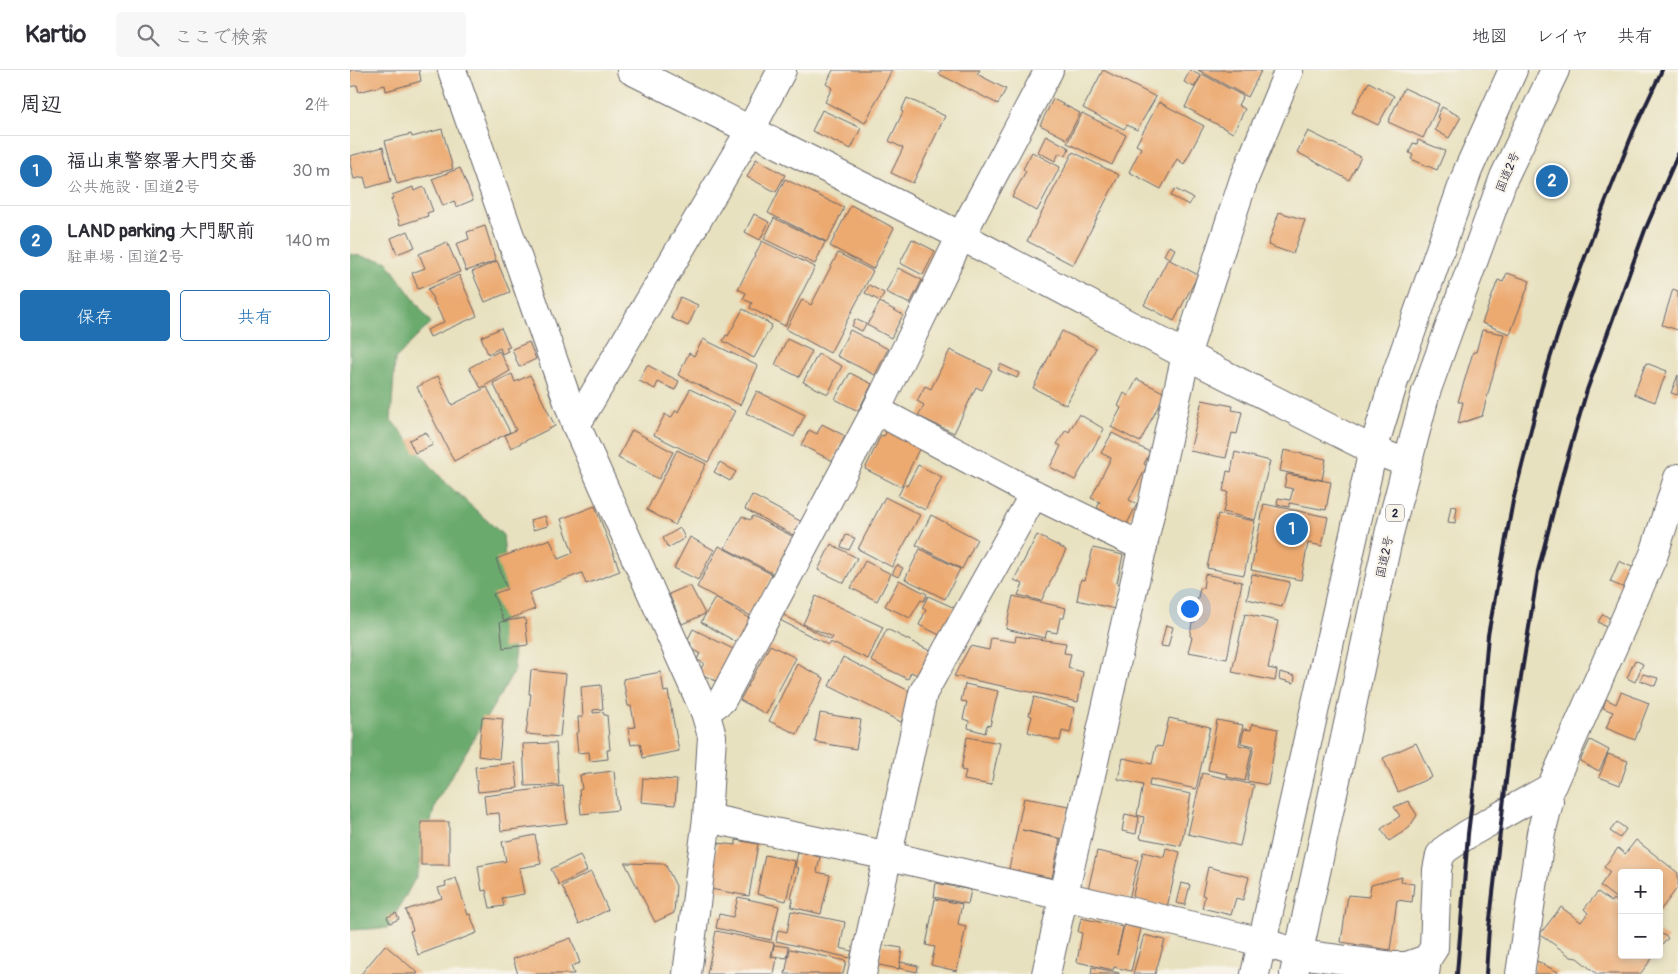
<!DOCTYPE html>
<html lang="ja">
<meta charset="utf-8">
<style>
:root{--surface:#fff;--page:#f7f7f7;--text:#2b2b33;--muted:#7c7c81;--line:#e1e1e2;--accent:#1f6fb2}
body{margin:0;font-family:Pangolin,"Klee One",sans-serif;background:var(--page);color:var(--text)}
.controls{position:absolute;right:15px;bottom:15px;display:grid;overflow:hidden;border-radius:5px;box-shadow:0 2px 8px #0003}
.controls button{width:45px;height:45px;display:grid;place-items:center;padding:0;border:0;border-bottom:1px solid var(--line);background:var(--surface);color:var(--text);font:25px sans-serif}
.you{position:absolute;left:839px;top:538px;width:18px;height:18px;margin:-12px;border:4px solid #fff;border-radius:50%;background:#1a73e8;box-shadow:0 0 0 8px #1a73e833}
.badge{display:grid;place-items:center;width:32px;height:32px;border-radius:50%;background:var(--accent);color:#fff;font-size:16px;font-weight:700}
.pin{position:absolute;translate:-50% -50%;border:2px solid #fff;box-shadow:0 1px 5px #0006}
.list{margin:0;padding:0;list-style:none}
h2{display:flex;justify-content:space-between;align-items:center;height:65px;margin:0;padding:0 20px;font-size:21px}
h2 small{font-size:16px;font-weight:400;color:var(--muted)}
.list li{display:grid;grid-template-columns:32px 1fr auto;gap:15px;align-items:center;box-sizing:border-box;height:70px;padding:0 20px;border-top:1px solid var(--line)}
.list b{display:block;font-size:19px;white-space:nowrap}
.list p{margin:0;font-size:16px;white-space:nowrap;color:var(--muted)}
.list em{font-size:16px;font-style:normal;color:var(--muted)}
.actions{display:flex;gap:10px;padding:15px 20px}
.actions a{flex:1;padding:11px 0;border:1px solid var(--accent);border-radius:5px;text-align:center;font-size:18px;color:var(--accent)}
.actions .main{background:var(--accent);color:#fff}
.icon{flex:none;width:28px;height:28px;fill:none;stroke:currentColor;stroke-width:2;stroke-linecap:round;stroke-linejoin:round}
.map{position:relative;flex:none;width:1328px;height:904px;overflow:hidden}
header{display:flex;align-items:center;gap:30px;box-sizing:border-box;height:70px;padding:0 25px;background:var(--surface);border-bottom:1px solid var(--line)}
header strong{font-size:24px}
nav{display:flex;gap:28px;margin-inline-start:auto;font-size:18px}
.search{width:350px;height:45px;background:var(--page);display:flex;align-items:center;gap:12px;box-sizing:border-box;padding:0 18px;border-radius:5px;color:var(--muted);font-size:19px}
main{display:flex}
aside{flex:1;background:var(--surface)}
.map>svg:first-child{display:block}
</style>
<header>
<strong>Kartio</strong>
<div class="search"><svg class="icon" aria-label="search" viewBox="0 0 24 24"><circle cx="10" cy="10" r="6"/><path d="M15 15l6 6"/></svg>ここで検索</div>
<nav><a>地図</a><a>レイヤ</a><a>共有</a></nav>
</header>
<main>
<aside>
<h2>周辺<small>2件</small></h2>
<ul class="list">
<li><span class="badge">1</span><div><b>福山東警察署大門交番</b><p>公共施設 · 国道2号</p></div><em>30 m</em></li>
<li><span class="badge">2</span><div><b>LAND parking 大門駅前</b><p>駐車場 · 国道2号</p></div><em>140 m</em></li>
</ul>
<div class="actions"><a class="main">保存</a><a>共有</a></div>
</aside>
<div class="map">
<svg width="1328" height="904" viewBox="0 0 1328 904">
<rect width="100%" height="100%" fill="#f7f3e8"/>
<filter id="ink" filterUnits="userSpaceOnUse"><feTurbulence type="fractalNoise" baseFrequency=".02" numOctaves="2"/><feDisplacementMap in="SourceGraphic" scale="10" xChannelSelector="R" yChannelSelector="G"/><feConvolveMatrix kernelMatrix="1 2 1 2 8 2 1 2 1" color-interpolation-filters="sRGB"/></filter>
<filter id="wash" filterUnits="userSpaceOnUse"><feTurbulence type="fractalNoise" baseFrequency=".0096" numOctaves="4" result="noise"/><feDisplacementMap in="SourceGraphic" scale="20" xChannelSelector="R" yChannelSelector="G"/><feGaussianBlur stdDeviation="1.12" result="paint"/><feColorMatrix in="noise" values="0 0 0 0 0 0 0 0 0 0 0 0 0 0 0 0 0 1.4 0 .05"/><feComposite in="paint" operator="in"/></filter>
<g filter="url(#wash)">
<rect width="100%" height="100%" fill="#e8e1bf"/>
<polygon fill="#6baa6d" stroke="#466654" points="0,184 36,191 81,253 45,289 41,350 94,411 153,465 165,600 86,732 67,805 38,858 0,860"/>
<g id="blocks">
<g fill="#eca970">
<polygon points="0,0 69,0 71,11 36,21 35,15 9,22 7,15 0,17"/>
<polygon points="483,0 542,0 515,53 475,32 482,18 476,14"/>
<polygon points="591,0 630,0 627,4 656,19 648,34 589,4"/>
<polygon points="753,0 806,27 787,60 777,55 774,59 733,38"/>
<polygon points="840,0 851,6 844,17 834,12"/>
<polygon points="848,0 908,0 911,1 898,27"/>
<polygon points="852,4 893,26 888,35 895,39 883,63 835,37"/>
<polygon points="1019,12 1044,26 1028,55 1002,42"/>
<polygon points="1054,18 1089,34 1073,68 1038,52"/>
<polygon points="557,28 595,46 563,113 541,103 553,78 539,71 553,42 551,41"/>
<polygon points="703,29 730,43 717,69 690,55"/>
<polygon points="809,32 854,56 834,94 827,89 811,119 779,102 791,78 786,75"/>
<polygon points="1092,37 1111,47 1099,68 1085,60 1090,49 1087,47"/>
<polygon points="472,40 511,58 501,79 462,61"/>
<polygon points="732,43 776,65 762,95 717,73"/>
<polygon points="92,59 103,99 47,114 35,71 61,64 62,67"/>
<polygon points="958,61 1011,87 999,110 947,82"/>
<polygon points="696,65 719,78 716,86 709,83 705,91 688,82"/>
<polygon points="1068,70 1095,81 1087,100 1061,89 1063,85 1059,83 1063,73 1067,74"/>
<polygon points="33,77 41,111 17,118 14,107 4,109 0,94 0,86"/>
<polygon points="682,82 710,97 687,141 662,127 676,101 673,99"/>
<polygon points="723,82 769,105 723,195 677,171"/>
<polygon points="406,89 435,105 426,122 397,107"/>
<polygon points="110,98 123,130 106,137 104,131 93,136 82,109"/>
<polygon points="435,109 494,138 477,172 418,143"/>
<polygon points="63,117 64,121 74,117 83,141 77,143 78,146 50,155 41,129 43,128 42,125"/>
<polygon points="825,119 843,128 839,135 821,126"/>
<polygon points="501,135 544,158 523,199 480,176"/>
<polygon points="929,142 955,150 943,184 918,175"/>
<polygon points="404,144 419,152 410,170 395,162"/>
<polygon points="424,148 475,172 465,194 414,169"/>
<polygon points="135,156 146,191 116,201 106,174 119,169 117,162"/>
<polygon points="58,161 65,177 47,184 41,168"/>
<polygon points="562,169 585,181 573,205 550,193"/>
<polygon points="412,171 465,197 435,256 400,238 402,233 393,229 396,223 388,219"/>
<polygon points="97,172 110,202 68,219 62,203 75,198 69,184"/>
<polygon points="819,176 825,179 820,189 814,185"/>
<polygon points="488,183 523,201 480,283 436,259 452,230 461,235"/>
<polygon points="818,189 848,205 824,251 794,235"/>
<polygon points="147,191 160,222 135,232 122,202"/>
<polygon points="548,198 572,210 560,234 536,222"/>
<polygon points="1157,203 1180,211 1160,264 1132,253 1148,210 1153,212"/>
<polygon points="109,205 127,246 80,267 77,260 94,252 78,219"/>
<polygon points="519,215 534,223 530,231 515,223"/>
<polygon points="1323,219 1328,221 1328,260 1312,255"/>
<polygon points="330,227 348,235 338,256 321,248"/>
<polygon points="530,232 553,245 541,268 517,255"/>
<polygon points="393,239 422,255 404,288 373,271 376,265 378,266"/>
<polygon points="505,249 516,254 512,261 502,256"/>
<polygon points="151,258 160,277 156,278 158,281 152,284 150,278 138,284 131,267"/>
<polygon points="500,260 538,279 525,305 487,286"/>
<polygon points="1132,260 1154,264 1132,346 1108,354 1113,332 1108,332 1123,282 1126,282"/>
<polygon points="712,261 746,278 716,335 683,318"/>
<polygon points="353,269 408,296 390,335 328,305 339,283 344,286"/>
<polygon points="437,269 462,281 449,307 425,295"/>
<polygon points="179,272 186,289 169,297 162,279"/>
<polygon points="600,280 642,300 632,320 626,317 604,363 568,346 574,335 567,331 575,316 581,319"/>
<polygon points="149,281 160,301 131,318 119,298"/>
<polygon points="468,284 492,296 478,324 453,312"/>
<polygon points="1296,293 1317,301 1305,332 1284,324"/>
<polygon points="650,294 669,303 667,308 648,300"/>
<polygon points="297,295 329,311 325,320 308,312 305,319 289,311"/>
<polygon points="500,303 522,314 508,341 485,329"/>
<polygon points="162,304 165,312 180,305 205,356 161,378 155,365 166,360 143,313"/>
<polygon points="1328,305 1328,325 1321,323"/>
<polygon points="88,306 102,335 137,317 160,362 104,391 67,317"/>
<polygon points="787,309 815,323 790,372 761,357 771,338 768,336 774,323 778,326"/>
<polygon points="340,319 385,341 358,392 304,365 315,344 321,348 326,340 328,342"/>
<polygon points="407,321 455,345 444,367 396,343"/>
<polygon points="852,330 883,336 882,340 892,342 887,364 882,363 876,388 840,381"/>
<polygon points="729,344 754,359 725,410 700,397 711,376 707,374 716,360 719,362"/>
<polygon points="472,354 495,366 483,391 451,375 459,360 467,364"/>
<polygon points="282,360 323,382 309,409 268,388"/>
<polygon points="537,361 570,377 551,417 515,399 531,365 534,366"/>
<polygon points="76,362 83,375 65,383 59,370"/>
<polygon points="762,363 800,382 794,394 797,396 779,430 787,434 777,454 747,438 750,432 741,428 761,388 751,383"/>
<polygon points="327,380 356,394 325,455 297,440"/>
<polygon points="934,380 976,389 972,410 930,401"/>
<polygon points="885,382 920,391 905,450 873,442 878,422 873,421 877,401 881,402"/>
<polygon points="370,392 386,402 380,411 364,402"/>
<polygon points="568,395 592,407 575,440 548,426 554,414 557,416"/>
<polygon points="937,404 981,412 976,440 939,433 939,437 927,435 928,428 940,430 943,419 934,417"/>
<polygon points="402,425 452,452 445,466 395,439"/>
<polygon points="535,427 570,445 542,497 508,479"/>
<polygon points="914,434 978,447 972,476 958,473 951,510 901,500"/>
<polygon points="245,436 270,501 236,514 232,503 179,523 185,539 154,551 143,524 157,519 146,489 200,469 208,489 223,483 211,449"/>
<polygon points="1101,436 1107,437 1105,453 1098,452"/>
<polygon points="868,444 905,451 894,505 857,498"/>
<polygon points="581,445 627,469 612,499 566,475"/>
<polygon points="195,446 198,456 183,460 180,450"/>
<polygon points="392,446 400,450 403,446 444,467 424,504 375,478"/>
<polygon points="330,458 335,468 318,478 313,468"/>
<polygon points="496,465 505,468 499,480 491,477"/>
<polygon points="687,465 716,480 691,531 668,525 673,514 664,510"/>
<polygon points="340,467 364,480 348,510 324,498"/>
<polygon points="481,474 507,488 494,513 468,500"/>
<polygon points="369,476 423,505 401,546 347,517"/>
<polygon points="743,478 773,485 767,513 771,514 765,539 727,530 731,509 735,510"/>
<polygon points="570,479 610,499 595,529 555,509"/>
<polygon points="515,491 541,504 527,531 501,518"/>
<polygon points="1269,491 1284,498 1275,518 1260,512"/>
<polygon points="547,495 553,498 548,507 542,504"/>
<polygon points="855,504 892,512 877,589 838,582 842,567 840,566 842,552 845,552 847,542 845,541 850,518 853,518"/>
<polygon points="902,504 940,512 932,537 897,529"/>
<polygon points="549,510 577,524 574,531 571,530 560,548 535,536"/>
<polygon points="340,515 355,544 332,554 319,524"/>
<polygon points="466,526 533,557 518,589 480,572 478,575 430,550 432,544 481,570 483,567 453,554"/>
<polygon points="578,526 607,539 594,567 569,555 576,540 572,538"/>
<polygon points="663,526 716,538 714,548 710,548 707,563 697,561 695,568 656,559"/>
<polygon points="365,528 401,549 388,573 351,552"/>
<polygon points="895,544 928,551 918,598 927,600 925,611 882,602"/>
<polygon points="1253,544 1261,549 1256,557 1248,552"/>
<polygon points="175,548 178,575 153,578 150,552"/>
<polygon points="816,555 823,557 818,577 811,576"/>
<polygon points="343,559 383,579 368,612 349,603 354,593 347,590 350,583 339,578 341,573 337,571"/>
<polygon points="537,559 586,584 574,608 561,602 558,609 521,591"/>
<polygon points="666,566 716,573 714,583 721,584 718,598 733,602 728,632 604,606 620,576 639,580 641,568 665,572"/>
<polygon points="420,575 446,588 416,644 390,630"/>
<polygon points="493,587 565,624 551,652 479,616"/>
<polygon points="1285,590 1293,594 1285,612 1277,608"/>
<polygon points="447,594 474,608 447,664 419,651"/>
<polygon points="181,600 216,604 210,667 176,664 181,624 179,624"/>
<polygon points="311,602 314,622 318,621 329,681 293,688 290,673 281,675 278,658 285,657 281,636 278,636 273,609"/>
<polygon points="930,602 945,606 944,613 929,609"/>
<polygon points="1293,604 1308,608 1305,616 1290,610"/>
<polygon points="615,614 648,621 640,656 637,655 635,663 618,658 619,651 613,649 617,632 611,631"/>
<polygon points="251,615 253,639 243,640 243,643 253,642 254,645 257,645 260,680 257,680 258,689 240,691 239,682 228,683 226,663 229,662 228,647 233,647 231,617"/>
<polygon points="1271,622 1299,633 1285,670 1256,658 1263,642 1253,638 1256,629 1266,634"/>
<polygon points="684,627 725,638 720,663 712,661 710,671 678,662 682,646 679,645"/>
<polygon points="470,643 511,650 506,679 465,672"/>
<polygon points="132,647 153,649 149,689 128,686"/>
<polygon points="819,648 860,657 846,719 800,709 799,716 841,724 831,776 790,768 794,747 787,745 793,715 768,709 773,688 802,694 806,676 812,677"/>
<polygon points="867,650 893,655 889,675 902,678 895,711 877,707 878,704 858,700"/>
<polygon points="902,654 928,659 918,715 897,711 904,676 891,673 894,659 901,660"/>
<polygon points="617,667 650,673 641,715 614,710 616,701 611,700"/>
<polygon points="1240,670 1259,680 1249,701 1230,691"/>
<polygon points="206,673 209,715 175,716 173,674"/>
<polygon points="1066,673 1082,707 1048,722 1033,688"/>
<polygon points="1258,684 1278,691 1270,715 1249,707"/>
<polygon points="165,693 168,718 128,722 125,697"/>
<polygon points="264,701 268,740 231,744 229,720 232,719 230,705"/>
<polygon points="852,703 904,715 890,776 838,764"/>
<polygon points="293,708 327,710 325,735 291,732"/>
<polygon points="213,716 217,753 151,761 149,743 136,744 134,726"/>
<polygon points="674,728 719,736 713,769 672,760 710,769 702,808 659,799"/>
<polygon points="1058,731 1067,745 1059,758 1039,771 1031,759 1050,746 1044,737"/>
<polygon points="775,744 789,747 786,764 772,761"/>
<rect x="71" y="752" width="28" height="43"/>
<polygon points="1267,752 1276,759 1270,768 1260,761"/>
<polygon points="185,765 191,794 169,798 174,824 152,828 154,836 140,838 136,820 132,821 128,796 156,791 152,772"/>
<polygon points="386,770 408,774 399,826 360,819 367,773 386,775"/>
<polygon points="1286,770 1328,803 1328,817 1309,842 1309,803 1272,803 1272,885 1305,885 1290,904 1247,904 1227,888 1221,887 1190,864 1211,837 1231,852 1238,843 1234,839 1248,822 1261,832 1263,829 1270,834 1271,832 1250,816 1260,802 1254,797 1268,778 1275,784"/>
<polygon points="816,778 830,782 817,837 782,829 793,782 814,787"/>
<polygon points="747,781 788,790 779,829 738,820"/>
<polygon points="448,782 470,787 467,802 480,805 471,844 441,837 443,829 441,828 449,798 445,797"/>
<polygon points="230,785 237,801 209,815 201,799"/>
<polygon points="415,785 445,791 436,831 407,824"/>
<polygon points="275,793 315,794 326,816 324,843 305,852"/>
<polygon points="858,797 899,807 893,830 886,828 881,845 852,838 855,826 852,825"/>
<polygon points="241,802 258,840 229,854 212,816"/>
<polygon points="1052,807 1051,812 1064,814 1062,832 1047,830 1040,880 991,872 998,825 1019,827 1021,815"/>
<polygon points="106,808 118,845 120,844 127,863 68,885 60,861 63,860 56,840 92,828 88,818 96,816 95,812"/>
<polygon points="586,813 621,820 618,834 584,827"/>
<polygon points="831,813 840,815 835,835 826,833"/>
<polygon points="388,827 429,836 421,870 366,858 369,844 383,847"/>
<polygon points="585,829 612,834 608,854 616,856 607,901 581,895 585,877 576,875"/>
<polygon points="441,841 495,852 490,878 502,881 500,888 426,871 428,860 437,862"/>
<polygon points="46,843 49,849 40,853 37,847"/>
<polygon points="731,848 773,857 767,885 774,855 791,859 781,901 764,897 763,900 727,892 732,863 728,862"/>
<polygon points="366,861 424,873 421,887 427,888 424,904 357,904"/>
<polygon points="1309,862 1318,868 1309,879"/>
<polygon points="794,865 815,870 805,904 783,904"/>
<polygon points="221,868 230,893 221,896 224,904 168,904 163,889"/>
<polygon points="35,875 68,903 67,904 11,904"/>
<polygon points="424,875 439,877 437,888 422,886"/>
<polygon points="532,875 552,878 549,899 529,895"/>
<polygon points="440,879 496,891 493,904 435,904"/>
<polygon points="1185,890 1208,902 1207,904 1184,904"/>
<polygon points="551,892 568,896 567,902 549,898"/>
<polygon points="742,897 769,903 769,904 741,904"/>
</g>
</g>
</g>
<g filter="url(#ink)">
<use href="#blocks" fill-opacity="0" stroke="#676569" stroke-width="1"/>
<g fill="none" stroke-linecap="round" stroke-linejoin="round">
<g stroke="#676569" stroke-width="30">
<g id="minor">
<polyline points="102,0 226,355 355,642 362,666 357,748 337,904"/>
<polyline points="281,0 611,166 836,285 995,366 1023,380 1057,393"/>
<polyline points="526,340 684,424 793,477"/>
<polyline points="226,355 400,61 432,0"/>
<polyline points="355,642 372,630 526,340 611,166 699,0"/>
<polyline points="357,748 539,786 913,872 949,884 1043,896 1057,896 1077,889"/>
<polyline points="512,904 573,623 684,424"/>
<polyline points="696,904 836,285 894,109 939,0"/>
<polyline points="1075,904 1077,889 1084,878 1087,800 1090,785 1097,778 1118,764 1198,719 1202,715 1304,484 1328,408"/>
<polyline points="1170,904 1191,763 1199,732 1198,719"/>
</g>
</g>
<g stroke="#676569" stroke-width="30">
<g id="highway">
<polyline points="905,904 1023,380 1045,308 1118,100 1163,0"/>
<polyline points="944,904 1040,460 1076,322 1154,107 1205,0"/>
</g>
</g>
<use href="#minor" stroke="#fff" stroke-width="28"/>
<use href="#highway" stroke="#fff" stroke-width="28"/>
<g stroke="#22223b" stroke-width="4">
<polyline points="1107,904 1118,764 1128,681 1138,565 1163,431 1195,304 1217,236 1254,135 1284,60 1312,0"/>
<polyline points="1136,904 1139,858 1160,676 1188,501 1213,403 1237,320 1295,160 1328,84"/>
</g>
</g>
</g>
<g text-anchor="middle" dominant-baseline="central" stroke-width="4" stroke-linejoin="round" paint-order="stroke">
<rect fill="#f7f3e8" stroke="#62616f" stroke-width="1" x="1036" y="434.5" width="18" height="17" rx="4"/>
<g font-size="11" font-weight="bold" fill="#22223b">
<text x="1045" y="443">2</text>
</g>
<g font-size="12" fill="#22223b" stroke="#f7f3e8">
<text transform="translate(1158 102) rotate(-67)">国道2号</text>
<text transform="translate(1035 487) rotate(-78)">国道2号</text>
</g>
</g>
</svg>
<div class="controls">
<button>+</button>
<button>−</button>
</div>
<div class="you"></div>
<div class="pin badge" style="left:942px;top:459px">1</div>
<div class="pin badge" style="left:1202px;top:111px">2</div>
</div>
</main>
